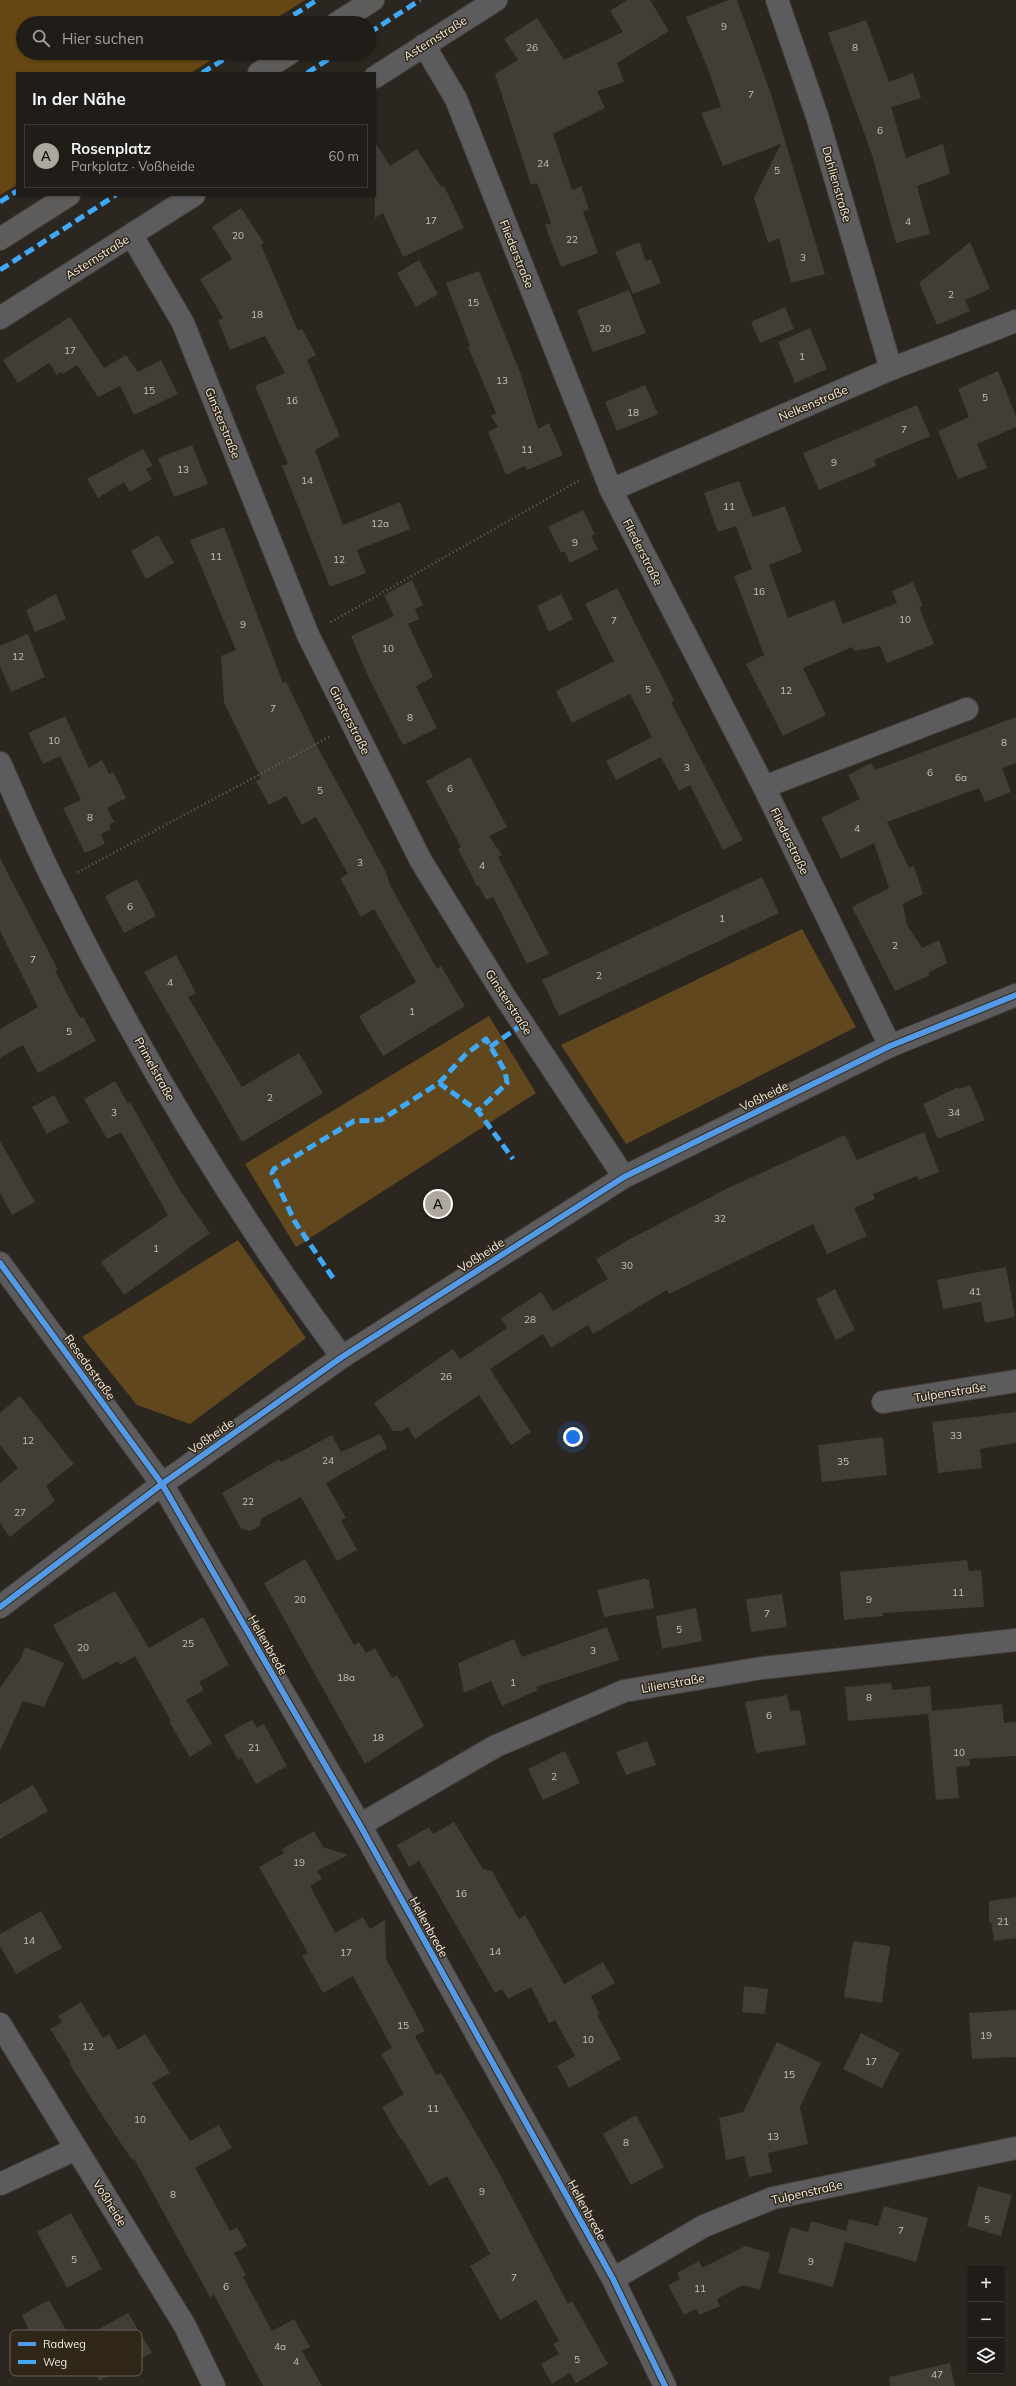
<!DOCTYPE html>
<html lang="de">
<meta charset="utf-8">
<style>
:root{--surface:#201c17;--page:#282520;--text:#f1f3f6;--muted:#a2a1a1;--line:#3d3a36;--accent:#aea79f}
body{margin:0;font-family:Mulish,sans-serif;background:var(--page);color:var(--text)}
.controls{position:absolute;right:12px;bottom:12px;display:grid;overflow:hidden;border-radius:0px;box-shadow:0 1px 3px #0004}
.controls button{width:36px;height:36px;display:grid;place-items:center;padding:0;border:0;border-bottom:1px solid var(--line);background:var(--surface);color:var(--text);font:20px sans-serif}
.you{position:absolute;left:573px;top:1437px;width:14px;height:14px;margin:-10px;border:3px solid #fff;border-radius:50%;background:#1a73e8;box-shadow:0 0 0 6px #1a73e833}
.badge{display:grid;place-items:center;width:26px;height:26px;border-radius:50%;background:var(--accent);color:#111;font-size:13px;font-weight:700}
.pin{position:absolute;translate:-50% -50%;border:2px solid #fff;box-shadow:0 1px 4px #0006}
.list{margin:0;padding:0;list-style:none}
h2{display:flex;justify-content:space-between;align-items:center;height:52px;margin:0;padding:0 16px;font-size:17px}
h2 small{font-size:13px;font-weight:400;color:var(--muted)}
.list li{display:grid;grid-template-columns:26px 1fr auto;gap:12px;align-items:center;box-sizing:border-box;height:64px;margin:0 8px 8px;padding:0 8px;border:1px solid var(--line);border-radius:0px}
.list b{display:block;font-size:15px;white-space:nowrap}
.list p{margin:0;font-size:13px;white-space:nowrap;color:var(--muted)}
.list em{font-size:13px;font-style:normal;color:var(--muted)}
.icon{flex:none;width:22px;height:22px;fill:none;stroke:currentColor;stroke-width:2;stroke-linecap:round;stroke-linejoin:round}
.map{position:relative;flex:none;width:1016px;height:2386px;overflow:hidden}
.search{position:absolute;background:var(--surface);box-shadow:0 1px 3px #0004;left:16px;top:16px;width:360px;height:44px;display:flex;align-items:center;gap:10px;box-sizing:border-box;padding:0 14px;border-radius:22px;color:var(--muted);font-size:15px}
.panel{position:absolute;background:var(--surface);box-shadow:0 1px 3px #0004;left:16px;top:72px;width:360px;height:124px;border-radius:0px}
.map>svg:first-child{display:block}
</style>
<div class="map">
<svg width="1016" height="2386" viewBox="0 0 1016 2386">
<rect width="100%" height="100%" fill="#2b261f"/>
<g fill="#61471e">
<polygon points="802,929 856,1027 626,1144 561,1045"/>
<polygon points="489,1016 536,1093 296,1247 245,1164"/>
<polygon points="238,1240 306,1338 190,1424 137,1405 82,1337"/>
</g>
<polygon fill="#664613" points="0,0 305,0 269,23 23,23 23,53 222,53 191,73 17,73 17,185 0,195"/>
<g fill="#413d37">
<polygon points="627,0 650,0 669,31 617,63 624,82 597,91 605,108 553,134 572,190 581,186 589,209 583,212 598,253 561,267 545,225 551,223 537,183 531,185 495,74 518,60 504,39 537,18 564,60 623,32 610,11"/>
<polygon points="728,0 737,0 771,94 825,274 791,283 779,238 768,243 754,198 781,144 723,166 701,113 721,107 708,69 686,17"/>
<polygon points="866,20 889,82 913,73 921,98 891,107 906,158 943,144 950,174 917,186 930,234 896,243 872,155 828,33"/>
<polygon points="375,142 390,166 417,149 441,187 444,186 464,228 403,257 383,213 375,218"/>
<polygon points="241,208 264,243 261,245 298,331 302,329 316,355 307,360 340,436 315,450 343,525 400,502 410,529 357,550 366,573 330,587 282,466 288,464 255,386 285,373 265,336 230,350 218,320 223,318 200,279 232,259 212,227"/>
<polygon points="639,242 646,261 651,259 661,283 633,294 615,252"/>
<polygon points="970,242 990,289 965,300 970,311 937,325 919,283"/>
<polygon points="419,260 438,294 416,307 397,273"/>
<polygon points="479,271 520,372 538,429 549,423 563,455 527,470 525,466 506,475 488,432 498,427 491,416 496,413 468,347 470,346 446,283"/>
<polygon points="629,290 646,333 593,352 577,310"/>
<polygon points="785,307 794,329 760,343 751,322"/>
<polygon points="70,317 104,368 126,355 138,372 161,360 178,394 134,415 120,386 98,397 77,365 63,374 61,372 57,375 49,363 18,383 3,360"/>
<polygon points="810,328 827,369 795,383 778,342"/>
<polygon points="998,371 1016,416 1016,427 977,444 987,468 958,479 938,431 969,417 958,389"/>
<polygon points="645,385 658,414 617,431 605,402"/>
<polygon points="917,405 930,436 874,460 876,466 819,490 803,453"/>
<polygon points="192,445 208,484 174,497 158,458"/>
<polygon points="143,449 153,466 146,469 152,479 130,492 124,482 98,498 87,479"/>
<polygon points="739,481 753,517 785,506 802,552 769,565 788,618 834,600 843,624 897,603 892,591 913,582 923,606 919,607 934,644 887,663 880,646 855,651 852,647 803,668 826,715 783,736 746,664 764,655 734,576 752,569 736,526 718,532 704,493"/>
<polygon points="583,510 595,534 591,536 598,549 570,563 564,551 561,553 548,527"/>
<polygon points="224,527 283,683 286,681 318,748 386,872 390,885 437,969 441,966 465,1006 383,1056 359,1016 416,982 374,909 361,917 340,878 348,874 316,817 302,825 286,796 269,805 256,781 261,778 224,703 221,656 236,650 190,540"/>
<polygon points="158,535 174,563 146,579 131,551"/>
<polygon points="412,580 423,605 415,609 419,619 408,624 433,677 416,686 437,728 403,745 368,676 351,636 394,616 384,595"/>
<polygon points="617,588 674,700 671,702 743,840 723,850 690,785 679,791 661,757 616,780 606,761 652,737 630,694 572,723 556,691 614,661 585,604"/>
<polygon points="56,594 66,619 35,632 26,610"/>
<polygon points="561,594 573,619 549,632 537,606"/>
<polygon points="28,634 45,677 11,692 0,666 0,646"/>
<polygon points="65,716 89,768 102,760 109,774 113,772 126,798 107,808 114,822 109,825 111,829 101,834 105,844 85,853 63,808 81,800 60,756 43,764 28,733"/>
<polygon points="1016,717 1016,763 1002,768 1011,792 985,802 979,788 887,822 909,868 914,866 923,894 903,904 907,925 922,948 939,940 947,963 928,973 930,975 895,991 852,907 889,888 874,843 841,859 821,818 860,799 848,775 871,763 875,770"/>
<polygon points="470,757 507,827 489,836 502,855 498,857 549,954 527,964 493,897 486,900 479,886 477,886 458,849 461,847 426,781"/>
<polygon points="0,858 58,970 55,971 80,1018 83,1017 96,1041 38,1073 23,1045 0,1058 0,1029 38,1007 0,931"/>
<polygon points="762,877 779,913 559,1016 542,980"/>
<polygon points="137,879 156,916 124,933 105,896"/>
<polygon points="176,955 196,993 188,997 242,1087 299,1053 323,1093 242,1142 144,972"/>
<polygon points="115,1081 128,1104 130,1102 179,1189 210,1233 124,1295 101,1262 168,1215 121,1132 107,1139 84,1099"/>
<polygon points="970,1085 985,1120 938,1139 923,1104 958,1087 959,1089"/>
<polygon points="54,1095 69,1122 47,1134 32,1107"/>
<polygon points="924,1132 939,1172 919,1180 917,1176 873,1194 875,1199 854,1208 867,1236 827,1254 813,1224 669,1294 667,1290 593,1334 588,1325 551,1348 543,1334 490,1369 531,1432 511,1445 479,1395 415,1439 408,1427 402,1431 393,1431 374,1403 453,1349 460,1359 507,1328 501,1318 541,1292 553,1311 608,1279 596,1259 630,1239 728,1188 845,1135 857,1160"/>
<polygon points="0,1141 35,1202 12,1215 0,1193"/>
<polygon points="1006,1267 1015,1317 985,1323 981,1302 943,1309 937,1280"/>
<polygon points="835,1289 855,1330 836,1340 816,1299"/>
<polygon points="20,1396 74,1464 46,1486 55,1501 10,1537 0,1523 0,1483 18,1468 0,1445 0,1413"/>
<polygon points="1016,1412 1016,1443 980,1449 982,1468 938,1473 932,1422"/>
<polygon points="380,1434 387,1448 326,1483 346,1518 341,1520 357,1550 337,1561 301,1497 261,1519 260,1526 250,1531 241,1529 222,1493 279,1459 281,1462 332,1435 341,1452"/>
<polygon points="883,1437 887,1475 822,1482 818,1445"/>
<polygon points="305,1559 354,1645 359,1642 366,1653 375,1648 392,1678 397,1675 424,1726 365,1764 264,1583"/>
<polygon points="967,1560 969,1571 981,1570 984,1607 883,1613 883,1616 844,1620 840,1572"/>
<polygon points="646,1578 646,1580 649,1580 654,1608 604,1617 597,1590"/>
<polygon points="115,1591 149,1648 203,1617 229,1665 199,1682 204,1690 186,1700 212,1743 190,1757 169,1722 171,1721 135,1656 120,1665 118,1661 83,1680 53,1625"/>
<polygon points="782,1594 787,1627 751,1632 746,1599"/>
<polygon points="696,1608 702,1641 662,1649 656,1616"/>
<polygon points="607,1627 619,1660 536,1687 538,1690 502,1706 491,1681 464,1693 458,1663 514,1639 522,1657"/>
<polygon points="25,1647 64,1663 44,1707 23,1701 0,1751 0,1688 20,1660"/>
<polygon points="891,1683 892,1690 930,1686 932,1711 1002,1704 1004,1723 1016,1722 1016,1756 969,1759 970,1766 956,1767 959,1798 936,1800 928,1714 848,1721 845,1687"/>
<polygon points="787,1695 790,1711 800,1710 806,1745 756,1753 745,1702"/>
<polygon points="252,1720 257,1728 264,1724 287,1766 256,1784 241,1758 238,1760 224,1735"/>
<polygon points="647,1741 656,1765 626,1775 616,1752"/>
<polygon points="565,1751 580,1783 543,1800 528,1769"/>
<polygon points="33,1785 48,1811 0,1839 0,1804"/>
<polygon points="454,1822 483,1869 492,1871 519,1919 525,1915 564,1984 603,1962 615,1983 591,1996 599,2014 597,2015 621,2059 569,2088 557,2066 575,2056 555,2020 549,2023 531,1987 508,1999 502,1989 495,1993 419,1861 409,1867 397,1845 429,1827 433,1834"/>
<polygon points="314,1831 323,1847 348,1855 317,1871 322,1879 310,1886 335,1933 363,1917 370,1929 385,1920 386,1959 425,2031 415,2036 436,2075 441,2073 496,2167 568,2304 572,2301 608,2364 576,2383 570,2373 552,2384 541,2364 559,2354 553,2344 559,2341 536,2300 500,2320 470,2266 490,2254 447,2176 429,2186 402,2139 401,2140 382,2107 404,2094 381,2054 392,2048 353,1976 323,1993 302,1956 308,1953 259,1867 284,1853 282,1849"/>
<polygon points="1016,1897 1016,1938 994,1941 991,1922 989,1922 989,1901"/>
<polygon points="41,1911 62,1948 16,1974 0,1946 0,1934"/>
<polygon points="853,1941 890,1946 882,2003 844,1997"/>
<polygon points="744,1986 768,1989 765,2014 742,2012"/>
<polygon points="81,2002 103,2038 109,2034 118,2050 145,2034 170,2073 152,2083 190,2141 219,2125 232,2148 195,2168 230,2231 237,2227 247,2246 234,2253 246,2275 243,2277 272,2331 294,2319 310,2347 302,2351 322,2386 263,2386 214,2295 210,2297 134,2159 132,2160 100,2112 69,2063 71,2062 50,2029 62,2022 58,2016"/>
<polygon points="1016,2010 1016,2057 972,2059 969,2013"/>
<polygon points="861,2033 900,2053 882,2088 843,2069"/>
<polygon points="777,2042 821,2063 800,2107 808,2144 768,2153 772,2172 749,2177 744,2156 726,2160 719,2118 743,2112"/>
<polygon points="636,2115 664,2167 631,2185 603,2134"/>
<polygon points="978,2186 1012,2195 1001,2236 967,2226"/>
<polygon points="884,2206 928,2218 916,2262 845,2242 833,2287 778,2273 790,2227 808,2232 811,2221 846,2231 849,2219 878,2226"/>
<polygon points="71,2213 102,2269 67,2288 37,2232"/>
<polygon points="745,2246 770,2253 760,2290 743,2285 717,2299 720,2306 699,2315 696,2309 684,2315 668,2285 680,2279 677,2273 699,2261 702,2268"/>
<polygon points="49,2300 76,2348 42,2367 28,2342 33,2339 22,2315"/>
<polygon points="128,2313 152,2353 99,2381 77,2341"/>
<polygon points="950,2363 955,2386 890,2386 889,2377"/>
</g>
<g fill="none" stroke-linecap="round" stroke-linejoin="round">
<g stroke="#46423b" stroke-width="24">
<g id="minor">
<polyline points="777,0 817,116 891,369"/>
<polyline points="424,45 456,99 611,490 764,787 890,1046"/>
<polyline points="375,77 496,0"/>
<polyline points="132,236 183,323 308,635 421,861 505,997 624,1177"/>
<polyline points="0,318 194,195"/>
<polyline points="611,490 891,369 1016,321"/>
<path d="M0,763C18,804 36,846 56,886C137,1051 233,1209 342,1357"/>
<polyline points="764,787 967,709"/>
<polyline points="0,1263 162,1484 360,1825 613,2279 665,2386"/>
<polyline points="883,1402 1016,1381"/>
<polyline points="0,1607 162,1484 342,1357 624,1177 890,1046 1016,995"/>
<polyline points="360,1825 496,1746 624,1691 762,1668 1016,1640"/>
<polyline points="0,2024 185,2326 214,2386"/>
<polyline points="0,2184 76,2149"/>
<polyline points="613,2279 704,2226 773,2198 1016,2148"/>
</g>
</g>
<g stroke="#46423b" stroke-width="24">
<g id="major">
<polyline points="337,23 373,0"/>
<polyline points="259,73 290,53"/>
<polyline points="0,239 69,195"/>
</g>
</g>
<g stroke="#636261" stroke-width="2.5" stroke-dasharray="1 3" stroke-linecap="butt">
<polyline points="331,622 580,480"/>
<polyline points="78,872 331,736"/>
</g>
<use href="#minor" stroke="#5c5c5e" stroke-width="22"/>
<use href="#major" stroke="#5e5d5b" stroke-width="22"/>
<g stroke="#3fa9f5" stroke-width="5" stroke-dasharray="10 5" stroke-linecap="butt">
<polyline points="281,23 317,0"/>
<polyline points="369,33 420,0"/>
<polyline points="202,73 234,53"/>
<polyline points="307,73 338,53"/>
<polyline points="0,202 17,191"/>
<polyline points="0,270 116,195"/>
<polyline points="490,1047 523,1024"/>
<polyline points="439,1083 465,1055 486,1039 505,1071 507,1083 478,1111"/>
<polyline points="333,1278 295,1222 272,1173 274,1169 354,1121 381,1120 439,1083 478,1111 513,1159"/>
</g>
<g stroke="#312719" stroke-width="8">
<g id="cycleway">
<polyline points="0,1263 162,1484 360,1825 613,2279 665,2386"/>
<polyline points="0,1607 162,1484 342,1357 624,1177 890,1046 1016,995"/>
</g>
</g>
<use href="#cycleway" stroke="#5399e6" stroke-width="6"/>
</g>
<g text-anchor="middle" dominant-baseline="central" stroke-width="3" stroke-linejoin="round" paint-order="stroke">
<g font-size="10" fill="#c7c1b9">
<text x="724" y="26">9</text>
<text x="532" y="47">26</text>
<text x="855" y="47">8</text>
<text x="751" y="94">7</text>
<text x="880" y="130">6</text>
<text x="543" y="163">24</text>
<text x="777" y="170">5</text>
<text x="431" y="220">17</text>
<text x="908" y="221">4</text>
<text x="238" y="235">20</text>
<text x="572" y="239">22</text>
<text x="803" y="257">3</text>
<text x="951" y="294">2</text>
<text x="473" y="302">15</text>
<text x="257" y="314">18</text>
<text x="605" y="328">20</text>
<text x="70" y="350">17</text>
<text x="802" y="356">1</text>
<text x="502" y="380">13</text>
<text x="149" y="390">15</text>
<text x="985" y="397">5</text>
<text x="292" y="400">16</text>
<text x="633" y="412">18</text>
<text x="904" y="429">7</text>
<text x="527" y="449">11</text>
<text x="834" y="462">9</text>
<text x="183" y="469">13</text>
<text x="307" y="480">14</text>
<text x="729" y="506">11</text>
<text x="380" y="523">12a</text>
<text x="575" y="542">9</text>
<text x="216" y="556">11</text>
<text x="339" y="559">12</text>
<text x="759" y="591">16</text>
<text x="905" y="619">10</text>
<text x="614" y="620">7</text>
<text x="243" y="624">9</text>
<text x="388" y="648">10</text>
<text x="18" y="656">12</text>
<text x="648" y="689">5</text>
<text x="786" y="690">12</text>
<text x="273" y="708">7</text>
<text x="410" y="717">8</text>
<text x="54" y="740">10</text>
<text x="1004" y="742">8</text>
<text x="687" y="767">3</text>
<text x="930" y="772">6</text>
<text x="961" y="777">6a</text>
<text x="450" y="788">6</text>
<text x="320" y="790">5</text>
<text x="90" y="817">8</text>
<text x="857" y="828">4</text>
<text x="360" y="862">3</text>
<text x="482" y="865">4</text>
<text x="130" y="906">6</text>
<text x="722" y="918">1</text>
<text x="895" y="945">2</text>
<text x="33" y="959">7</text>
<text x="599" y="975">2</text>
<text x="170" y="982">4</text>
<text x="412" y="1011">1</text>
<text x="69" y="1031">5</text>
<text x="270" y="1097">2</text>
<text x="114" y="1112">3</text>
<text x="954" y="1112">34</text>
<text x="720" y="1218">32</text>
<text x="156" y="1248">1</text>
<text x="627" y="1265">30</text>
<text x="975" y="1291">41</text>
<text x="530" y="1319">28</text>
<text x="446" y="1376">26</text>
<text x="956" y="1435">33</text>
<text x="28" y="1440">12</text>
<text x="328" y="1460">24</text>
<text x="843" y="1461">35</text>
<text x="248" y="1501">22</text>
<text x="20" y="1512">27</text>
<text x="958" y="1592">11</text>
<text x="300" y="1599">20</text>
<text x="869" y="1599">9</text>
<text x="767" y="1613">7</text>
<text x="679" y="1629">5</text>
<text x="188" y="1643">25</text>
<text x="83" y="1647">20</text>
<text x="593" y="1650">3</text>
<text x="346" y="1677">18a</text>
<text x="513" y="1682">1</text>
<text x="869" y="1697">8</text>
<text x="769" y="1715">6</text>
<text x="378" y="1737">18</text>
<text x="254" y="1747">21</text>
<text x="959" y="1752">10</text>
<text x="554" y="1776">2</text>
<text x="299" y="1862">19</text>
<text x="461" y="1893">16</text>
<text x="1003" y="1921">21</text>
<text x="29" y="1940">14</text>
<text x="495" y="1951">14</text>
<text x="346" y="1952">17</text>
<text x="403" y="2025">15</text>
<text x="986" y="2035">19</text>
<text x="588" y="2039">10</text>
<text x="88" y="2046">12</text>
<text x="871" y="2061">17</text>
<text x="789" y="2074">15</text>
<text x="433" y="2108">11</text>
<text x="140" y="2119">10</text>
<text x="773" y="2136">13</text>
<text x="626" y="2142">8</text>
<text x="482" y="2191">9</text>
<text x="173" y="2194">8</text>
<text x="987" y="2219">5</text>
<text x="901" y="2230">7</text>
<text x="74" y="2259">5</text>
<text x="811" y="2261">9</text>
<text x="514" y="2277">7</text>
<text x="226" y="2286">6</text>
<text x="700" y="2288">11</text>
<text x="280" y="2346">4a</text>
<text x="577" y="2359">5</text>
<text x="296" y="2361">4</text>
<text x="937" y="2374">47</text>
</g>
<g font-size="12" fill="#f4ede4" stroke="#312719">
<text transform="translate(435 38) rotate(-32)">Asternstraße</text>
<text transform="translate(837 184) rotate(74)">Dahlienstraße</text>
<text transform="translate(517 254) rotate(68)">Fliederstraße</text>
<text transform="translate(97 257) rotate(-32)">Asternstraße</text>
<text transform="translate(813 403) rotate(-23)">Nelkenstraße</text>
<text transform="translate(223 423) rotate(68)">Ginsterstraße</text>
<text transform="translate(643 552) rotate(63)">Fliederstraße</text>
<text transform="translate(350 720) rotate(63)">Ginsterstraße</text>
<text transform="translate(790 841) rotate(64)">Fliederstraße</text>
<text transform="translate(509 1002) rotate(57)">Ginsterstraße</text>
<text transform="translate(155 1069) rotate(61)">Primelstraße</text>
<text transform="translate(764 1096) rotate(-26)">Voßheide</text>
<text transform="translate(481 1255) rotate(-33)">Voßheide</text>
<text transform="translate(90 1367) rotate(54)">Resedastraße</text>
<text transform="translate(950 1392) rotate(-9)">Tulpenstraße</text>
<text transform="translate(211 1436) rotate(-35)">Voßheide</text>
<text transform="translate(268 1645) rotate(60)">Hellenbrede</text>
<text transform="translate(673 1683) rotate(-10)">Lilienstraße</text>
<text transform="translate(429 1927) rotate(61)">Hellenbrede</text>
<text transform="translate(807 2192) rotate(-13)">Tulpenstraße</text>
<text transform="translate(110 2203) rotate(58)">Voßheide</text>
<text transform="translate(587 2210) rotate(61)">Hellenbrede</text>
</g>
</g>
<rect x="10" y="2330" width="132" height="46" rx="6" fill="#312719" stroke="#6c6256" stroke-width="1"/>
<rect x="18" y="2342" width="18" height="4" fill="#5399e6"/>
<rect x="18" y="2360" width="18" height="4" fill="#3fa9f5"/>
<g font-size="11" fill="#f4ede4">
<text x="43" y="2348">Radweg</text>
<text x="43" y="2366">Weg</text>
</g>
</svg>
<div class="controls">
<button>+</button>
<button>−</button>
<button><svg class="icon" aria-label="layers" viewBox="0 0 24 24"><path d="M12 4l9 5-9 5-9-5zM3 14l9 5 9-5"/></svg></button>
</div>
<div class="you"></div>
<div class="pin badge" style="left:438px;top:1204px">A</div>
<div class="search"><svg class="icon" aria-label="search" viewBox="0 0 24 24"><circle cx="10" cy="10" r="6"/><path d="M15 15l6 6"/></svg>Hier suchen</div>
<section class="panel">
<h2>In der Nähe<small></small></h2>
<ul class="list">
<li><span class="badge">A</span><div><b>Rosenplatz</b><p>Parkplatz · Voßheide</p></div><em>60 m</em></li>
</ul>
</section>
</div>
